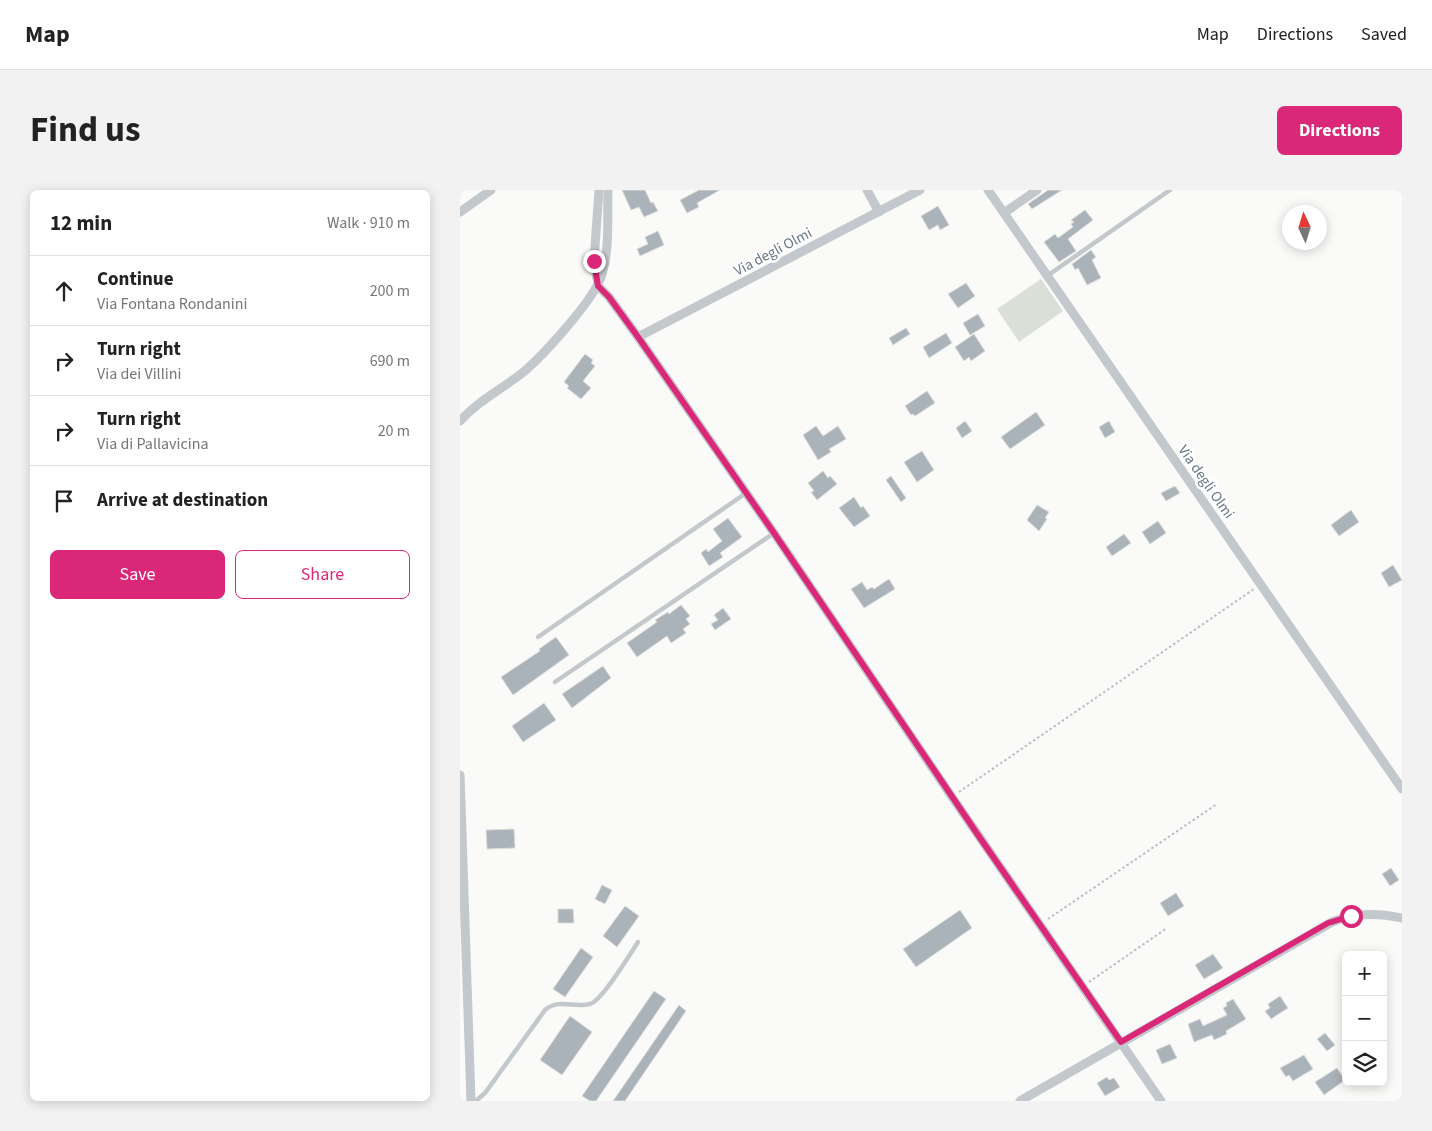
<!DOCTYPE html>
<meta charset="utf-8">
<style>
:root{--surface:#fff;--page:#f2f2f2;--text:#222;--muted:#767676;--line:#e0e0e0;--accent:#db2777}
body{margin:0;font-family:"Source Sans 3",sans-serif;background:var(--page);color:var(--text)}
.controls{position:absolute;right:15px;bottom:15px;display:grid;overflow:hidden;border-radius:8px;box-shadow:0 2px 12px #0003}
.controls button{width:45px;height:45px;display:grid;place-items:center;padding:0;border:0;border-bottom:1px solid var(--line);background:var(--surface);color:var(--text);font:25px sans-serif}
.compass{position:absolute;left:822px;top:15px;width:45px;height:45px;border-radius:50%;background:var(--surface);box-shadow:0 2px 12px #0003;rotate:356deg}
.stop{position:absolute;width:15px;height:15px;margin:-11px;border:4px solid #db2777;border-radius:50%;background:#fff}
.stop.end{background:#db2777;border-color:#fff;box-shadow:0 1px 5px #0008}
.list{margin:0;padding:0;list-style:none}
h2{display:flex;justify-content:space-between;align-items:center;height:65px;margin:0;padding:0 20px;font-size:21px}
h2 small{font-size:16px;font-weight:400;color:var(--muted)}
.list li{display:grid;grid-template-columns:32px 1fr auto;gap:15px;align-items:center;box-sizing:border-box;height:70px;padding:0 20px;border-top:1px solid var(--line)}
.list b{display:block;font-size:19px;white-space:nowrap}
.list p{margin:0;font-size:16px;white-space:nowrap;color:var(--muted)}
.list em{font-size:16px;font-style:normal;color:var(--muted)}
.actions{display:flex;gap:10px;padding:15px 20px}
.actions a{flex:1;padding:11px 0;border:1px solid var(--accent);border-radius:8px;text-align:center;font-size:18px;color:var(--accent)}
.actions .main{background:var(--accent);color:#fff}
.icon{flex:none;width:28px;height:28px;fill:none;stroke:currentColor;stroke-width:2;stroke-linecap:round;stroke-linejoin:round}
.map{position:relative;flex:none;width:942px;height:911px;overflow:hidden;border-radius:8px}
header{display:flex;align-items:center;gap:30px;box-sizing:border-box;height:70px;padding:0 25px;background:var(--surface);border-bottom:1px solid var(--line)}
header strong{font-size:24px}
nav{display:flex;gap:28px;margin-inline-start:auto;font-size:18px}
.intro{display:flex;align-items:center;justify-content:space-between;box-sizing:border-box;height:120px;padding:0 30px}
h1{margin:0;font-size:35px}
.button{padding:12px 22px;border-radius:8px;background:var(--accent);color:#fff;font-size:18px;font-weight:700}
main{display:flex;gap:30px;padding:0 30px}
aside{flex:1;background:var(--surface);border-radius:8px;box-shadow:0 2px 12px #0003}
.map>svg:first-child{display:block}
</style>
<header>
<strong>Map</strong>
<nav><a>Map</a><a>Directions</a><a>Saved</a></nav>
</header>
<div class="intro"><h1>Find us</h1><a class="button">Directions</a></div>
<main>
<aside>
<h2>12 min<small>Walk · 910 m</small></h2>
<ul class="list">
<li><svg class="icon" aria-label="ahead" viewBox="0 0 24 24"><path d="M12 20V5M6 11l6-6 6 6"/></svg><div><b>Continue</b><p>Via Fontana Rondanini</p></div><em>200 m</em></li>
<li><svg class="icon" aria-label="right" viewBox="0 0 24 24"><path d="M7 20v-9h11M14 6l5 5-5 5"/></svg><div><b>Turn right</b><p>Via dei Villini</p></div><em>690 m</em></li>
<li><svg class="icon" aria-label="right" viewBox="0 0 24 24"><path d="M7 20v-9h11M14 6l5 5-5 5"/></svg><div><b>Turn right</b><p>Via di Pallavicina</p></div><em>20 m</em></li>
<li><svg class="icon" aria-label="arrive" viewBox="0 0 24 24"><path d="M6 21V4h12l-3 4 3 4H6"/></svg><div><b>Arrive at destination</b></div></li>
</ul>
<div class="actions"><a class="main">Save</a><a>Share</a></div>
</aside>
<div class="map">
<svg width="942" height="911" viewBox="0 0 942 911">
<rect width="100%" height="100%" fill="#fafaf8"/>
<polygon fill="#dadfd7" points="581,89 603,121 559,152 537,119"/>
<g fill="#aab3b9" stroke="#dcdcda">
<polygon points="162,0 185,0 191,13 193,12 198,21 184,27 179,17 171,20"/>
<polygon points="239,0 260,0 237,13 239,17 227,23 220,10"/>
<polygon points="588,0 602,0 572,19 568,14"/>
<polygon points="478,16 489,35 480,40 478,35 469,40 461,26"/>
<polygon points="625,20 633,30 608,49 616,61 599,72 584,52 595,44 598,48 613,37 611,34 614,32 611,30"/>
<polygon points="198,41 204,55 180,66 177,59 188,54 185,47"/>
<polygon points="631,60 636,67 632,70 641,88 627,95 618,78 615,80 612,74"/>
<polygon points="506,93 515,106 498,118 488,104"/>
<polygon points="518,124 525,136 510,145 503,133"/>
<polygon points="446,138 450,144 433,155 429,148"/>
<polygon points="486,143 492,153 469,168 463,157"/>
<polygon points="514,144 525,161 511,171 509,167 504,171 495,157"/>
<polygon points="125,164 133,170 131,173 135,176 123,191 131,198 121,209 107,198 109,196 104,192"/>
<polygon points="467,201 475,213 455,226 453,224 451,225 445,216"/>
<polygon points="576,222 585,235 550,259 541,247"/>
<polygon points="505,231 512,241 502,248 496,238"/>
<polygon points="649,231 655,242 645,248 639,237"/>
<polygon points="356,236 363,246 378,236 386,249 369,259 371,262 358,270 343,245"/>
<polygon points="462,261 474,280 457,292 444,272"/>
<polygon points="363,281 368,288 370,286 377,294 357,310 351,302 354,301 348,293"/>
<polygon points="431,286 446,308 441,312 426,290"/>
<polygon points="715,296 720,303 706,311 701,303"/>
<polygon points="394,307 401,318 403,316 410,326 394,337 379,318"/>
<polygon points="577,315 589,322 585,328 587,329 579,341 567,330"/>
<polygon points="891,320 899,332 879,346 871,335"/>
<polygon points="268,328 282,347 260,363 263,367 249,376 241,363 246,359 248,362 262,351 253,339"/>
<polygon points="698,331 706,343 690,354 682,342"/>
<polygon points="664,344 671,353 652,366 646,357"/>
<polygon points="933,375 942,390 929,397 921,383"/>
<polygon points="429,389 435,399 404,418 391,399 402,392 407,400 412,397 414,399"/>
<polygon points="221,415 230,426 226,429 230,434 223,439 226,443 211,453 207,446 177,467 167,453 197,432 195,430 208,422 209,424"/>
<polygon points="263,418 271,429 255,440 251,434 258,430 254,425"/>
<polygon points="96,447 109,465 53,505 41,487 80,461 79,459"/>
<polygon points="143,476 151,488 112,518 102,504"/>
<polygon points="84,513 96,530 63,552 52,536"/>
<polygon points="54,639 55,658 27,659 26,640"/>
<polygon points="931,678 939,690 930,696 922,684"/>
<polygon points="142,695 152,700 145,714 135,709"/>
<polygon points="716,703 724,716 708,726 700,713"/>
<polygon points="165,716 179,726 157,757 143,746"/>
<polygon points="98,719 113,719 114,733 98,733"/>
<polygon points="500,720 512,738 456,777 443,759"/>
<polygon points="121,758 133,767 105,807 93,799"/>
<polygon points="753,764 763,778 744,789 735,775"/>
<polygon points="194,801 206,809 136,911 130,911 122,906"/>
<polygon points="820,806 828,818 811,829 805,821 810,818 808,814"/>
<polygon points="773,809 786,829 766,841 767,844 754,850 752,845 734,852 728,834 740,829 743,836 767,825 763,818 767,816 766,813"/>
<polygon points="219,815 226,821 165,911 153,911"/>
<polygon points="110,826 132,842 102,885 80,870"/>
<polygon points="865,843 875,855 867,861 857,849"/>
<polygon points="710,854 717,868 702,874 696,860"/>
<polygon points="844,865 853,879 833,891 829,885 826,887 820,878"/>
<polygon points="877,878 885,890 864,905 855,892"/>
<polygon points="647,887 649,890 654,888 660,897 645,906 637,893"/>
</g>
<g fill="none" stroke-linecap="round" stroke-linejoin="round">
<g stroke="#bbbfc2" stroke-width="2" stroke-dasharray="2.5 2.5" stroke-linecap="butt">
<polyline points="499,602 794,399"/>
<polyline points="588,729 757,614"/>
<polyline points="629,792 707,738"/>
</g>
<g stroke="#c3c8cc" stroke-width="4.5">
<polyline points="587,86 710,0"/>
<polyline points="78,447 286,303"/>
<polyline points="95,492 314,343"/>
<path d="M16,911L25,903L85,820C99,808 114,818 130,814C142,811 170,764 178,752"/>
</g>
<g stroke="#c3c8cc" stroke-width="9">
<polyline points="407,0 419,22"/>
<polyline points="528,0 942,599"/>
<polyline points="0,22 31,0"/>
<polyline points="544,23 577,0"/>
<polyline points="138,95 134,71 139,0"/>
<polyline points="138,96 149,107 178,147 314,343 492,607 701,911"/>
<polyline points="178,147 460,0"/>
<path d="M0,231C17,212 40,200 61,184C81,168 136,108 142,84C150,58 147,27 148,0"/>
<polyline points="0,585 11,911"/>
<path d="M560,911L872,732C895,722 918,723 942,728"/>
</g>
</g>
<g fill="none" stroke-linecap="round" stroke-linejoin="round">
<polyline stroke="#db2777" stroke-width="6" points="134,71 138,96 149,107 178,147 314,343 518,645 661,852 868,733 891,726"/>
</g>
<g text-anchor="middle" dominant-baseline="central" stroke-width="5" stroke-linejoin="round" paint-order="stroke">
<g font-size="15" fill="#657683" stroke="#fff">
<text transform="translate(313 62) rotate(-28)">Via degli Olmi</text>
<text transform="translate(746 292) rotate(55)">Via degli Olmi</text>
</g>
</g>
</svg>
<div class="controls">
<button>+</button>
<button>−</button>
<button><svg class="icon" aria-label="layers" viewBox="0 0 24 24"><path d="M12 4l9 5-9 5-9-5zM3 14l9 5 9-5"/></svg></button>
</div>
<svg class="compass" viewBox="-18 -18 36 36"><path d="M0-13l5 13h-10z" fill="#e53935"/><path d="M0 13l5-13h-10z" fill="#767676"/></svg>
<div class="stop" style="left:891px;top:726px"></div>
<div class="stop end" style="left:134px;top:71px"></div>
</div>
</main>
